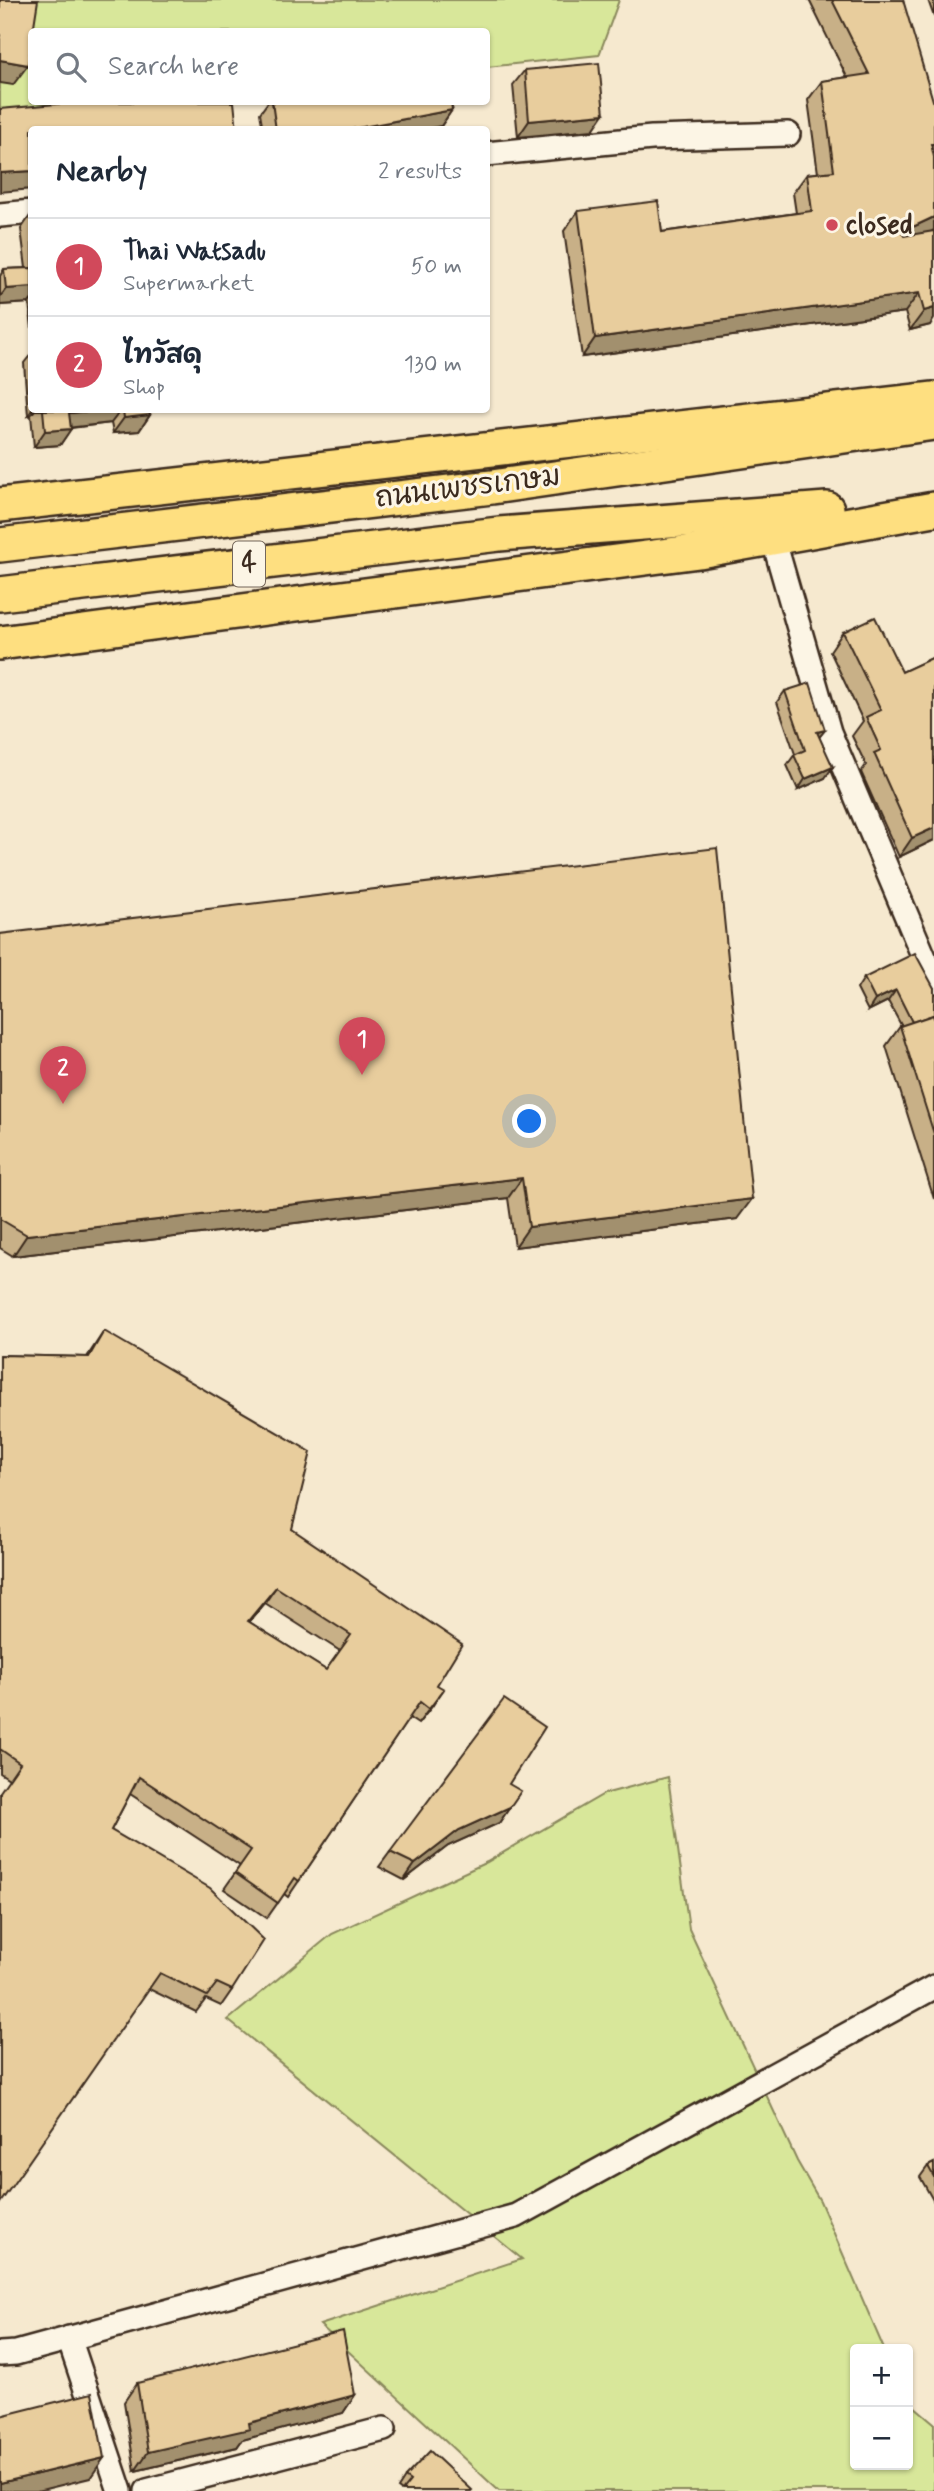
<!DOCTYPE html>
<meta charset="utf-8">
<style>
:root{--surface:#fff;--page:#f2f2f3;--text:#1f2937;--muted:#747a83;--line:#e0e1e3;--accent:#d1495b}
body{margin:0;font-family:Mynerve,"Playpen Sans Thai",sans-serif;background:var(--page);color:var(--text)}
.controls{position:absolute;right:21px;bottom:21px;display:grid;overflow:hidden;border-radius:7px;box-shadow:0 2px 5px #0004}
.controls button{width:63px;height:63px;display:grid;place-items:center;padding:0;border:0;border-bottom:2px solid var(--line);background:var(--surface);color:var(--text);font:35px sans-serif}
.you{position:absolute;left:530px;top:1122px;width:24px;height:24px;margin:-18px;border:5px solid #fff;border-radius:50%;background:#1a73e8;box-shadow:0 0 0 10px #1a73e833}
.badge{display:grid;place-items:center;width:46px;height:46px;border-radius:50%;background:var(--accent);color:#fff;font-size:23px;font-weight:700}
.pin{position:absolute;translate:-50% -58px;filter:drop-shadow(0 2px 4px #0008)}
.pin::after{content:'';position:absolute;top:37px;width:24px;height:21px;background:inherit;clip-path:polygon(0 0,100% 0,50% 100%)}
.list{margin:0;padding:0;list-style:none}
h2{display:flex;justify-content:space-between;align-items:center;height:91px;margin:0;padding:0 28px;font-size:30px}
h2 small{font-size:23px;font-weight:400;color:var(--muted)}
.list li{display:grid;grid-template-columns:46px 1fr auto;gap:21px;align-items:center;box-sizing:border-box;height:98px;padding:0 28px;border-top:2px solid var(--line)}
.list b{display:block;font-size:26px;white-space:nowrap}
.list p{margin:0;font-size:23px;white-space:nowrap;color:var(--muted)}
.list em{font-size:23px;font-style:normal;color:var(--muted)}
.icon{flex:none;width:38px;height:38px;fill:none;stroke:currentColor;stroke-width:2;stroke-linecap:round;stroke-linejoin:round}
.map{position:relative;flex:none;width:934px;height:2491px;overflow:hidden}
.search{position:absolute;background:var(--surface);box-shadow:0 2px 5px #0004;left:28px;top:28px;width:462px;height:77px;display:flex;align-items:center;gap:18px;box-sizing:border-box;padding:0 24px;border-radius:7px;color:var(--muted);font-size:26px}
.panel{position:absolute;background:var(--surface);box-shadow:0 2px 5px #0004;left:28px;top:126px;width:462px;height:287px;border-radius:7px}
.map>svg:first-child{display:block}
</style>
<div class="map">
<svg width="934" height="2491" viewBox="0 0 934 2491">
<rect width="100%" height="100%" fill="#f6e9cf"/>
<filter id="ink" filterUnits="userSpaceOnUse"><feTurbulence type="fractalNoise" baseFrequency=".0143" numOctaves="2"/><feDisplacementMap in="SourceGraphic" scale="14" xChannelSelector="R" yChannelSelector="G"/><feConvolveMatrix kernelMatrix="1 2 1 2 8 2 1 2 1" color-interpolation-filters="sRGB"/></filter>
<g filter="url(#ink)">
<g fill="#d8e79a" stroke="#8a885c" stroke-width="2">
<polygon points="0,0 619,0 599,55 487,67 486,32 32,32 32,102 166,102 0,120"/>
<polygon points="668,1777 689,1929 797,2161 820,2201 884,2349 855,2349 855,2465 908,2465 908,2401 934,2423 934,2491 499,2491 320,2325 522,2259 228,2020 332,1934 487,1862 604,1794"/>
</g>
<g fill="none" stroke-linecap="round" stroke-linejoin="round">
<g stroke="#3b2a1e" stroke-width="28">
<g id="minor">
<polyline points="486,154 652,138 788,134"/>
<polyline points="0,215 32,212"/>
<polyline points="773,538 829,732 934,981"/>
<polyline points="69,2338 120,2491"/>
<polyline points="0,2354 16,2353 516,2216 934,1987"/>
<polyline points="147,2491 384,2429"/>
</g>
</g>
<g stroke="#3b2a1e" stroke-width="38">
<g id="highway">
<polyline points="0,505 934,399"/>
<polyline points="0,545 492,487 934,423"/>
<polyline points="0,594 499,534 827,509"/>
<polyline points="0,643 699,551 934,509"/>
</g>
</g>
<use href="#minor" stroke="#fcf5e5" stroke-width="23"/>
<use href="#highway" stroke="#fedf80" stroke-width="33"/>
</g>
<g fill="#c8b087" stroke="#3b2a1e" stroke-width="2" fill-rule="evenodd">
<polygon points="809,0 903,0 933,152 930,325 910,330 905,312 582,357 564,231 578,211 662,232 796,213 793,193 807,174 818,173 808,100 822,81 847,77"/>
<polygon points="928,0 934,0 934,17"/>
<polygon points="525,70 593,130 518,137 513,85"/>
<polygon points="268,102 451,102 452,110 441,126 421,130 263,130 260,113"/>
<polygon points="32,213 32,328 29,303 1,305 0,311 0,276 4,269 26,268 21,229"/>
<polygon points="32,353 32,410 149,410 150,415 139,431 113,433 111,423 71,428 60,445 34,447 31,415 28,416 24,363"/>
<polygon points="843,632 902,672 934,657 934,840 899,857 861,772 866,765 852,736 863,721 830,651"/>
<polygon points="785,691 825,730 819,737 825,778 798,790 787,765 795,754 777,702"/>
<polygon points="0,934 737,1219 515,1247 508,1198 13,1256 0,1248"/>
<polygon points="864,978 934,988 934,1199 886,1046 901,1025 888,1001 868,1011 857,989"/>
<path d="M104,1331L437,1685L433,1705L418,1724L409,1718L288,1897L284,1894L267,1918L224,1889L240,1866L130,1794L111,1830L232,1990L221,2006L206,1999L196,2012L149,1989L9,1779L0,1773V1355L87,1357ZM265,1603L340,1651L326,1670L249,1622Z"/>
<polygon points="509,1784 510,1807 499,1823 448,1846 404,1880 379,1867 390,1852"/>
<polygon points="934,2163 934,2202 920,2177 928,2166"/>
<polygon points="137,2383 355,2395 343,2413 242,2440 237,2447 135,2471 124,2402"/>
<polygon points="405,2477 471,2491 402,2491 398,2488"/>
</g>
<g fill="#a2906e" stroke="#3b2a1e" stroke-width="2">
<polygon points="0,60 28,65 13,85 0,83"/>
<polygon points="452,110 441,126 421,130 347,130"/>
<polygon points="604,114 593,130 518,137 529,121"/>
<polygon points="32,171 32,189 0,192 0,173"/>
<polygon points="934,217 934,229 933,231 889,251 902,232"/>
<polygon points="32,287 32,299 29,303 0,305 0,297 6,289"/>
<polygon points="919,293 905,312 582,357 595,338"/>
<polygon points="934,308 934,319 930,325 910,330 924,311"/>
<polygon points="32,410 35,410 31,415 28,416"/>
<polygon points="102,410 121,410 111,423 58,429 69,413"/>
<polygon points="150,415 139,431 113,433 124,418"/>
<polygon points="71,429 60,445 34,447 45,431"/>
<polygon points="825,730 817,740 817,732"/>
<polygon points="833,767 825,778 798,790 805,779"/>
<polygon points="934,828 934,840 899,857 912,838"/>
<polygon points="896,990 888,1001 868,1011 875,1000"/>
<polygon points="522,1178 508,1198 13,1256 27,1235"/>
<polygon points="752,1199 737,1219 515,1247 529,1227"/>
<polygon points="276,1587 265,1603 237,1637 248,1621"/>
<polygon points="444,1689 433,1705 418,1724 429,1709"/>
<polygon points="510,1807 499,1823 448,1846 404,1880 415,1864 459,1830"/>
<polygon points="355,2395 343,2413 242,2440 237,2447 135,2471 148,2452 249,2423"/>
<polygon points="104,2458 90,2478 37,2491 0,2491 0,2483"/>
</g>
<g fill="#e8cd9d" stroke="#3b2a1e" stroke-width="2" fill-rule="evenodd">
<polygon points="0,0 38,0 33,32 32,32 32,40 28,65 0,60"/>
<polygon points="832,0 903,0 934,104 934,144 931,144 934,157 934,217 902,232 904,236 934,231 934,308 924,311 919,293 595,338 578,211 658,201 662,232 812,211 807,174 834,171 822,81 869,74"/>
<polygon points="599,63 604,114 529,121 525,70"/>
<polygon points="79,102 234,102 237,130 32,130 32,171 0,173 0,109"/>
<polygon points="272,102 451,102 452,110 347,130 276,130"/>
<polygon points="32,268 32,287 6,289 4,269"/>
<polygon points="43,410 102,410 69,413 71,429 45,431"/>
<polygon points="123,410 149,410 150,415 124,418"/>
<polygon points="875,617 902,672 934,657 934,828 912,838 874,753 881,750 866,717 881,710 843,632"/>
<polygon points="810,683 825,730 817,732 833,767 805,779 794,755 805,750 785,691"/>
<polygon points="717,848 752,1199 529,1227 522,1178 27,1235 0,1219 0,934"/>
<polygon points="915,953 934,988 934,1018 933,1015 912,1022 896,990 875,1000 864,978"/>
<polygon points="933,1015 934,1018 934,1134 900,1026"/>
<path d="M104,1331L311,1452L292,1529L462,1644L437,1685L444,1689L429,1709L420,1702L299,1881L295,1878L278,1903L235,1873L251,1850L139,1777L111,1830L210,1888L264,1940L232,1990L217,1983L207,1996L160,1973L0,2203V1792L20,1763L0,1749V1355L89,1357ZM276,1587L351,1635L326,1670L248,1621Z"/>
<polygon points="504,1699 545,1727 509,1784 521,1791 510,1807 459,1830 415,1864 390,1852"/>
<polygon points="934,2163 934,2177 928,2166"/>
<polygon points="343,2331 355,2395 249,2423 250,2429 148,2452 137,2383"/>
<polygon points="92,2393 104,2458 0,2483 0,2416"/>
<polygon points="430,2451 472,2490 471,2491 402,2491 410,2481 405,2477"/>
</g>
</g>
<circle fill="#d1495b" stroke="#fcf5e5" stroke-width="2.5" cx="832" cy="225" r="7"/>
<g text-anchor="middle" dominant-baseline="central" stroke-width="6" stroke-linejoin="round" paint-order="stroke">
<rect fill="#fcf5e5" stroke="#75675a" stroke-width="2" x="233" y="541.5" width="32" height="45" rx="5"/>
<g font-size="26" font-weight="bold" fill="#3b2a1e">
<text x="249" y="564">4</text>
</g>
<g font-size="28" font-weight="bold" fill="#3b2a1e" stroke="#fcf5e5" text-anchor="start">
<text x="846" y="225">closed</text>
</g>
<g font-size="28" fill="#3b2a1e" stroke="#fcf5e5">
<text transform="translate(468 488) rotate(-7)">ถนนเพชรเกษม</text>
</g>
</g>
</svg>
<div class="controls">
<button>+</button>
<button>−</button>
</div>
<div class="you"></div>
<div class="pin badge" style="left:362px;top:1075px">1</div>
<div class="pin badge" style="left:63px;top:1104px">2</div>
<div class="search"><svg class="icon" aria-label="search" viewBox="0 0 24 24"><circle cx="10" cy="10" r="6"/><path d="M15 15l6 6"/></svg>Search here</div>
<section class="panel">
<h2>Nearby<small>2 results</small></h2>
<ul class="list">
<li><span class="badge">1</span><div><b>Thai Watsadu</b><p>Supermarket</p></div><em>50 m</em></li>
<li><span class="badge">2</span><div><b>ไทวัสดุ</b><p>Shop</p></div><em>130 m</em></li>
</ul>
</section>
</div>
